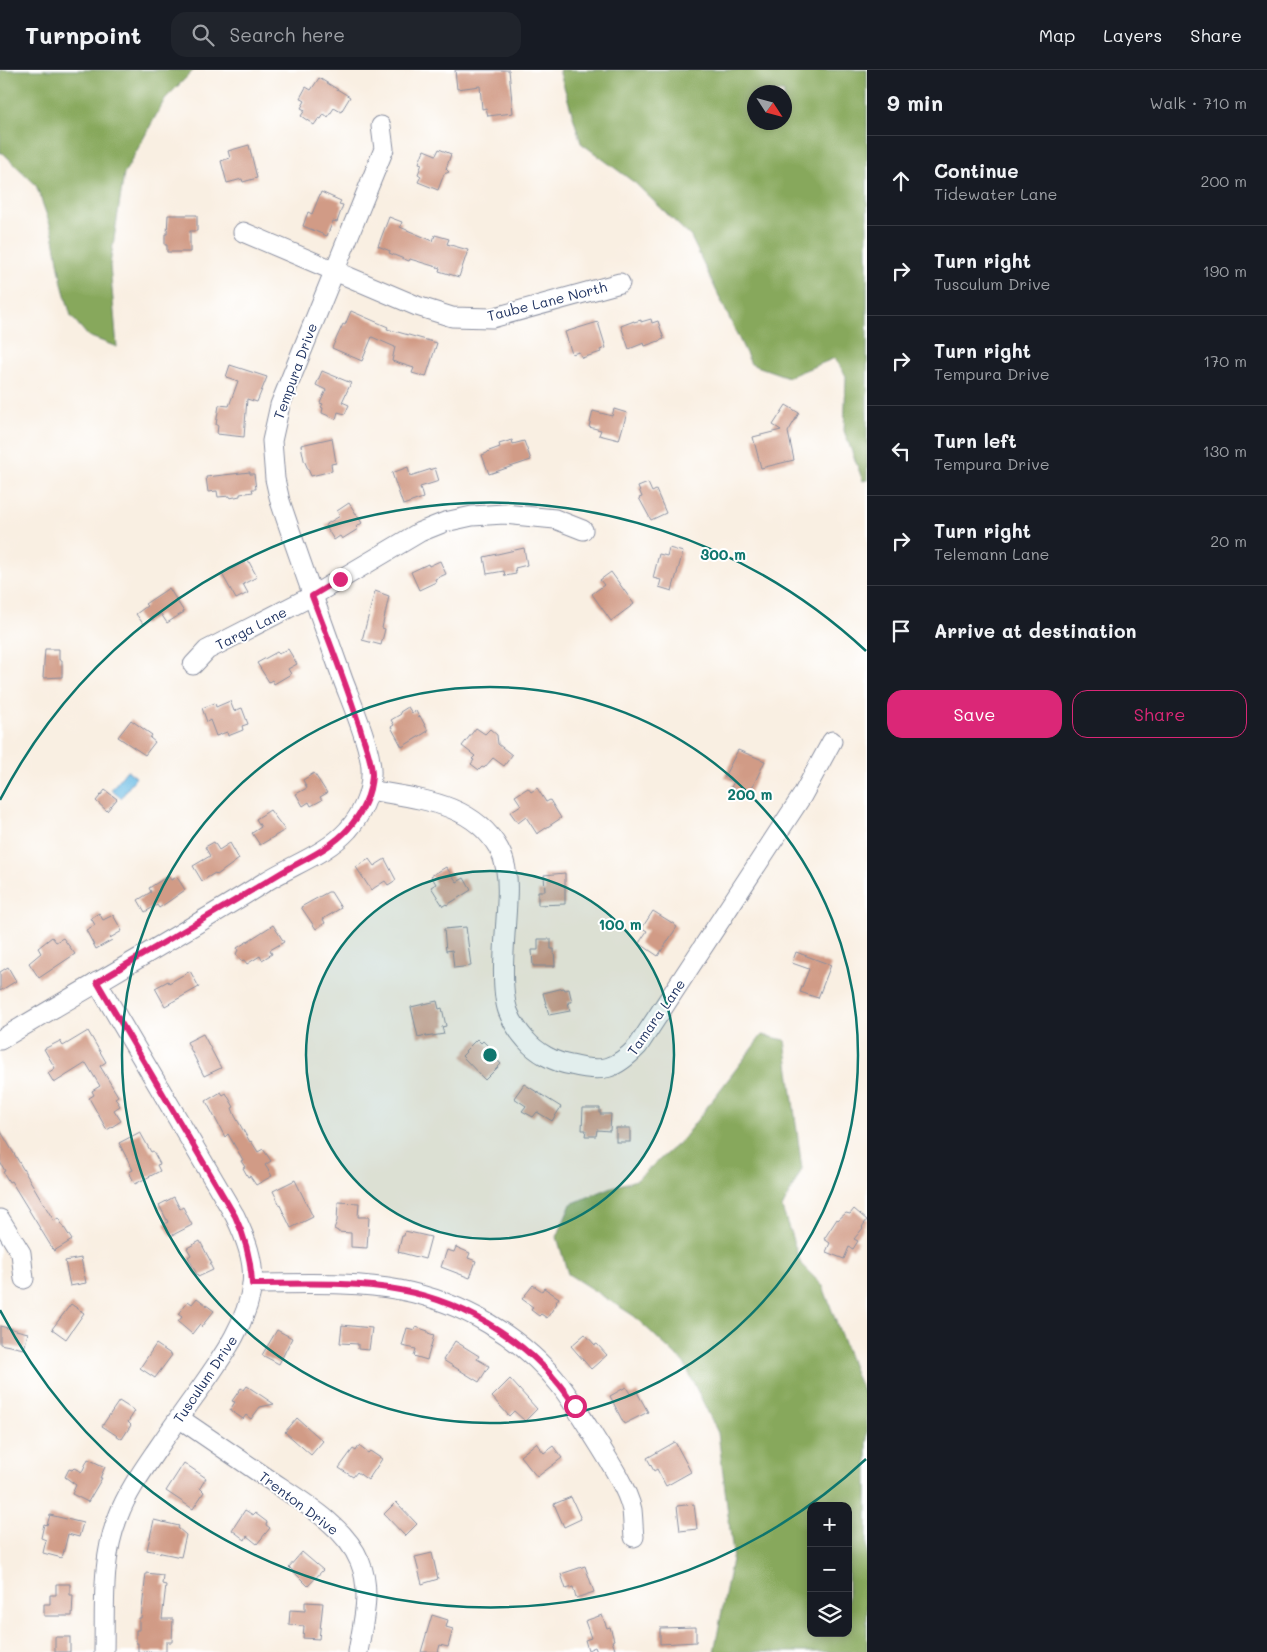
<!DOCTYPE html>
<meta charset="utf-8">
<style>
:root{--surface:#171b24;--page:#20242c;--text:#f1f3f6;--muted:#9ea1a6;--line:#363941;--accent:#db2777}
body{margin:0;font-family:Mali,sans-serif;background:var(--page);color:var(--text)}
.controls{position:absolute;right:15px;bottom:15px;display:grid;overflow:hidden;border-radius:10px;box-shadow:0 2px 12px #0003}
.controls button{width:45px;height:45px;display:grid;place-items:center;padding:0;border:0;border-bottom:1px solid var(--line);background:var(--surface);color:var(--text);font:25px sans-serif}
.compass{position:absolute;left:747px;top:15px;width:45px;height:45px;border-radius:50%;background:var(--surface);box-shadow:0 2px 12px #0003;rotate:126deg}
.stop{position:absolute;width:15px;height:15px;margin:-11px;border:4px solid #db2777;border-radius:50%;background:#fff}
.stop.end{background:#db2777;border-color:#fff;box-shadow:0 1px 5px #0008}
.list{margin:0;padding:0;list-style:none}
h2{display:flex;justify-content:space-between;align-items:center;height:65px;margin:0;padding:0 20px;font-size:21px}
h2 small{font-size:16px;font-weight:400;color:var(--muted)}
.list li{display:grid;grid-template-columns:32px 1fr auto;gap:15px;align-items:center;box-sizing:border-box;height:90px;padding:0 20px;border-top:1px solid var(--line)}
.list b{display:block;font-size:19px;white-space:nowrap}
.list p{margin:0;font-size:16px;white-space:nowrap;color:var(--muted)}
.list em{font-size:16px;font-style:normal;color:var(--muted)}
.actions{display:flex;gap:10px;padding:15px 20px}
.actions a{flex:1;padding:11px 0;border:1px solid var(--accent);border-radius:15px;text-align:center;font-size:18px;color:var(--accent)}
.actions .main{background:var(--accent);color:#fff}
.icon{flex:none;width:28px;height:28px;fill:none;stroke:currentColor;stroke-width:2;stroke-linecap:round;stroke-linejoin:round}
.map{position:relative;flex:none;width:867px;height:1582px;overflow:hidden}
header{display:flex;align-items:center;gap:30px;box-sizing:border-box;height:70px;padding:0 25px;background:var(--surface);border-bottom:1px solid var(--line)}
header strong{font-size:24px}
nav{display:flex;gap:28px;margin-inline-start:auto;font-size:18px}
.search{width:350px;height:45px;background:var(--page);display:flex;align-items:center;gap:12px;box-sizing:border-box;padding:0 18px;border-radius:15px;color:var(--muted);font-size:19px}
main{display:flex}
aside{flex:1;background:var(--surface)}
.map>svg:first-child{display:block}
</style>
<header>
<strong>Turnpoint</strong>
<div class="search"><svg class="icon" aria-label="search" viewBox="0 0 24 24"><circle cx="10" cy="10" r="6"/><path d="M15 15l6 6"/></svg>Search here</div>
<nav><a>Map</a><a>Layers</a><a>Share</a></nav>
</header>
<main>
<div class="map">
<svg width="867" height="1582" viewBox="0 0 867 1582">
<rect width="100%" height="100%" fill="#fff"/>
<filter id="ink" filterUnits="userSpaceOnUse"><feTurbulence type="fractalNoise" baseFrequency=".02" numOctaves="2"/><feDisplacementMap in="SourceGraphic" scale="10" xChannelSelector="R" yChannelSelector="G"/><feConvolveMatrix kernelMatrix="1 2 1 2 8 2 1 2 1" color-interpolation-filters="sRGB"/></filter>
<filter id="wash" filterUnits="userSpaceOnUse"><feTurbulence type="fractalNoise" baseFrequency=".0096" numOctaves="4" result="noise"/><feDisplacementMap in="SourceGraphic" scale="20" xChannelSelector="R" yChannelSelector="G"/><feGaussianBlur stdDeviation="1.12" result="paint"/><feColorMatrix in="noise" values="0 0 0 0 0 0 0 0 0 0 0 0 0 0 0 0 0 1.4 0 .05"/><feComposite in="paint" operator="in"/></filter>
<g filter="url(#wash)">
<rect width="100%" height="100%" fill="#f9efe2"/>
<g fill="#87a85c" stroke="#516c5d" fill-rule="evenodd">
<polygon points="0,0 194,0 165,29 124,104 110,195 117,277 88,266 71,246 62,214 53,163 36,115 3,83 0,83"/>
<path d="M559,0H867V410L863,411L844,361L846,306L835,288L788,307L751,294L691,167L635,113L581,73ZM784,22V52H754V22Z"/>
<path d="M762,965L785,970L802,1099L782,1138L801,1194L823,1216L856,1306L867,1330V1582H714L733,1484L718,1363L684,1293L634,1246L568,1204L557,1167L571,1134L612,1117L636,1110L681,1071ZM811,1436H848V1563H811Z"/>
</g>
<polygon fill="#67bae3" stroke="#4174a0" points="127,700 136,707 121,728 111,720"/>
<g id="blocks">
<g fill="#d19b86">
<polygon points="455,0 509,0 513,43 488,46 486,38 482,39 480,16 457,19"/>
<polygon points="319,8 350,27 341,42 334,38 328,47 324,44 321,49 319,48 314,55 301,46 305,40 301,38 305,31 300,28 306,17 311,20"/>
<polygon points="249,75 257,108 243,112 242,109 227,113 221,91 230,88 228,81"/>
<polygon points="439,79 451,84 446,99 449,102 444,104 438,120 418,112 421,106 418,104 422,94 419,93 424,80 436,85"/>
<polygon points="321,122 341,131 339,134 343,135 337,152 333,151 327,166 303,156 308,142 312,144"/>
<polygon points="168,145 197,145 197,161 190,161 190,182 167,182 167,175 165,175 165,164 167,164"/>
<polygon points="389,147 402,152 400,157 433,171 435,165 449,169 447,174 468,180 459,207 439,201 440,198 410,189 409,191 389,183 390,181 378,176"/>
<polygon points="351,241 388,257 387,259 437,273 426,307 412,303 414,298 392,291 395,277 372,267 362,291 332,278 343,254 345,255"/>
<polygon points="651,249 652,253 658,251 664,269 645,276 644,273 629,279 621,256 634,251 634,252 641,250 641,252"/>
<polygon points="598,252 606,278 600,280 601,282 582,288 579,282 572,284 565,262"/>
<polygon points="230,295 267,307 257,332 247,329 244,367 217,364 218,355 216,355 219,335 229,336 238,311 226,307"/>
<polygon points="322,301 351,313 342,332 349,335 345,344 338,342 336,349 322,343 323,338 321,337 323,334 320,333 326,320 316,315"/>
<polygon points="786,335 799,343 788,362 794,390 761,398 753,367 781,360 773,355"/>
<polygon points="614,339 627,343 619,370 599,365 601,360 589,357 593,341 612,346"/>
<polygon points="332,368 336,393 331,394 332,401 311,406 304,390 301,375"/>
<polygon points="512,370 513,374 524,371 531,390 489,404 482,385 487,383 489,381 500,377 499,374"/>
<polygon points="408,397 410,406 435,398 439,411 420,417 423,428 403,435 392,403"/>
<polygon points="250,402 250,404 254,404 256,419 252,419 253,422 240,424 240,426 230,428 230,426 218,427 217,421 208,422 206,407"/>
<polygon points="648,413 652,422 656,420 666,443 651,450 639,428 642,427 638,417"/>
<polygon points="349,433 362,453 356,457 358,459 342,469 340,466 334,470 325,455 340,446 337,441"/>
<polygon points="524,478 527,495 515,498 516,504 505,506 504,501 487,504 484,487"/>
<polygon points="669,478 683,482 672,521 659,517 661,510 653,508 659,484 667,486"/>
<polygon points="248,490 257,507 243,514 248,523 236,529 222,504"/>
<polygon points="440,491 446,504 435,509 436,512 419,520 411,502 428,494 429,496"/>
<polygon points="611,502 634,534 611,551 592,524 604,515 600,510"/>
<polygon points="169,518 184,542 167,553 161,544 144,555 136,544 147,536 145,534"/>
<polygon points="375,521 389,526 382,558 385,559 381,575 362,570"/>
<polygon points="45,579 59,579 59,590 62,590 62,607 43,608"/>
<polygon points="288,579 297,594 288,599 291,604 274,614 272,610 269,612 257,593 277,582 279,584"/>
<polygon points="230,631 234,641 242,638 248,654 242,656 243,660 228,666 227,662 216,666 210,650 207,652 202,638 215,633 216,637"/>
<polygon points="408,637 412,643 416,641 419,647 420,646 428,661 402,677 391,657 394,655 391,650 401,644 400,642"/>
<polygon points="131,650 152,665 150,668 155,672 145,685 118,667"/>
<polygon points="476,658 485,664 490,659 497,665 498,674 512,685 504,696 493,688 484,698 482,697 479,700 471,694 474,690 472,689 475,686 462,676"/>
<polygon points="738,680 765,691 748,726 731,717 734,712 724,707"/>
<polygon points="314,703 327,723 320,727 322,730 311,736 309,732 303,736 296,724 307,718 303,710"/>
<polygon points="528,718 531,722 537,718 546,732 550,730 561,748 537,764 526,747 518,753 510,742 521,735 515,726"/>
<polygon points="105,720 117,729 107,741 96,731"/>
<polygon points="270,740 285,760 260,775 252,763 261,757 256,749"/>
<polygon points="214,772 219,780 230,773 239,789 217,805 215,803 202,811 193,796 210,786 205,777"/>
<polygon points="369,789 374,796 385,789 396,810 388,815 385,811 371,820 356,797"/>
<polygon points="446,797 457,812 464,808 471,820 447,835 446,834 443,836 431,817 436,814 431,806"/>
<polygon points="565,803 565,834 538,835 538,821 545,821 544,805"/>
<polygon points="168,806 171,810 177,807 185,820 159,838 157,835 145,842 138,830 151,822 149,818"/>
<polygon points="328,822 331,822 341,838 323,849 325,853 316,859 301,837"/>
<polygon points="653,841 674,854 674,855 677,857 658,886 639,873 647,861 642,858"/>
<polygon points="99,843 103,850 113,845 122,861 110,868 112,870 96,879 86,860 95,855 91,848"/>
<polygon points="273,855 284,872 270,880 272,884 262,890 260,886 247,894 244,890 241,891 236,884 238,880 237,878"/>
<polygon points="466,857 471,896 454,898 452,880 446,881 444,859"/>
<polygon points="52,867 56,872 63,868 75,884 39,908 29,893 41,883 38,878"/>
<polygon points="538,869 551,869 551,879 554,879 555,896 533,896 532,880 538,880"/>
<polygon points="796,882 831,895 818,928 800,922 809,899 792,893"/>
<polygon points="8,897 16,911 0,921 0,902"/>
<polygon points="190,901 199,917 165,936 155,918 168,911 169,913"/>
<polygon points="564,918 565,920 569,919 572,932 568,932 570,941 549,945 543,923"/>
<polygon points="437,931 439,939 442,938 446,956 442,957 444,964 426,967 426,965 418,967 411,937"/>
<polygon points="88,961 106,992 100,996 118,1026 115,1028 120,1036 114,1040 121,1051 107,1060 89,1028 94,1025 92,1021 100,1016 86,993 54,1013 48,1003 55,998 44,979 60,971 63,976"/>
<polygon points="203,964 221,998 204,1006 187,972"/>
<polygon points="477,969 481,973 483,971 491,979 489,982 501,994 485,1010 462,986 466,982 465,981"/>
<polygon points="524,1014 561,1037 552,1051 537,1042 533,1047 522,1041 526,1036 514,1028"/>
<polygon points="221,1022 223,1025 226,1023 234,1037 232,1038 235,1046 250,1072 251,1071 258,1082 263,1079 271,1091 265,1095 272,1106 256,1115 250,1106 248,1107 243,1098 245,1097 241,1091 243,1090 228,1064 225,1067 206,1031"/>
<polygon points="583,1038 600,1038 600,1044 611,1044 610,1061 597,1060 596,1066 585,1066 586,1060 582,1060"/>
<rect x="616" y="1058" width="14" height="14"/>
<polygon points="0,1060 54,1151 58,1148 72,1170 54,1181 11,1111 9,1112 3,1102 5,1101 0,1092"/>
<polygon points="140,1062 151,1082 153,1081 160,1094 157,1095 160,1101 135,1114 129,1102 133,1100 119,1073"/>
<polygon points="295,1110 313,1147 291,1158 273,1121"/>
<polygon points="174,1127 180,1139 183,1137 192,1155 171,1166 164,1154 168,1152 159,1135"/>
<polygon points="338,1132 359,1133 358,1147 369,1147 367,1178 351,1177 351,1163 338,1162 338,1161 334,1159 337,1151"/>
<polygon points="854,1139 867,1150 862,1157 863,1158 854,1169 858,1171 853,1179 849,1177 844,1189 826,1182 830,1173 824,1169 837,1149 838,1150 846,1143 850,1144"/>
<polygon points="405,1161 431,1167 425,1189 398,1182 402,1166 404,1166"/>
<polygon points="200,1171 212,1194 210,1194 213,1200 198,1207 188,1187 191,1185 187,1178"/>
<polygon points="456,1177 470,1183 468,1188 476,1191 470,1208 441,1197 447,1180 454,1182"/>
<polygon points="81,1188 86,1213 70,1216 65,1191"/>
<polygon points="533,1215 542,1221 544,1218 559,1228 556,1232 557,1233 547,1248 541,1244 539,1246 531,1240 533,1237 522,1229"/>
<polygon points="197,1228 214,1241 201,1257 199,1255 192,1264 178,1252 182,1247 178,1244 188,1231 192,1234"/>
<polygon points="71,1234 84,1243 66,1269 52,1259"/>
<polygon points="342,1255 372,1258 369,1280 358,1279 358,1274 340,1273"/>
<polygon points="0,1256 28,1263 24,1279 0,1274"/>
<polygon points="416,1257 428,1261 428,1263 434,1265 427,1290 414,1286 416,1279 402,1276 407,1258 415,1260"/>
<polygon points="277,1260 292,1268 279,1294 262,1285"/>
<polygon points="585,1264 595,1275 597,1274 607,1285 591,1299 571,1276"/>
<polygon points="455,1271 479,1286 477,1289 489,1296 479,1312 443,1290"/>
<polygon points="156,1274 172,1285 155,1308 140,1298"/>
<polygon points="510,1309 537,1339 525,1351 514,1341 509,1346 492,1327"/>
<polygon points="247,1316 274,1334 260,1337 251,1349 246,1345 243,1349 230,1340 235,1332 232,1331 241,1318 244,1320"/>
<polygon points="626,1317 631,1325 637,1322 648,1342 624,1354 610,1326"/>
<polygon points="119,1331 135,1341 128,1352 131,1355 122,1369 102,1356"/>
<polygon points="297,1348 323,1371 311,1385 285,1362"/>
<polygon points="675,1372 691,1402 666,1416 657,1399 654,1401 647,1388"/>
<polygon points="536,1373 544,1383 553,1376 562,1388 537,1407 520,1386"/>
<polygon points="359,1376 368,1383 370,1381 382,1389 368,1410 357,1402 353,1407 339,1398 353,1379 356,1381"/>
<polygon points="88,1389 105,1397 100,1408 102,1408 88,1432 72,1424 76,1415 65,1407 69,1399 72,1400 74,1398 82,1402"/>
<polygon points="184,1393 206,1408 200,1418 204,1422 193,1439 166,1421"/>
<polygon points="571,1427 581,1449 564,1457 554,1434"/>
<polygon points="396,1432 417,1454 405,1466 384,1444"/>
<polygon points="694,1434 697,1459 680,1461 677,1436"/>
<polygon points="245,1440 253,1445 255,1443 267,1452 266,1455 270,1458 257,1474 247,1466 245,1470 232,1460"/>
<polygon points="50,1445 83,1453 79,1467 68,1464 62,1488 43,1483 46,1470 41,1468 44,1454 47,1455"/>
<polygon points="154,1450 179,1456 178,1458 186,1465 181,1487 147,1480"/>
<polygon points="302,1482 323,1500 308,1516 289,1497"/>
<polygon points="432,1483 438,1509 422,1514 415,1487"/>
<polygon points="585,1496 594,1522 576,1528 573,1517 566,1519 561,1504"/>
<polygon points="146,1503 163,1505 162,1514 166,1515 162,1549 173,1549 172,1572 166,1572 166,1582 138,1582 138,1573 136,1573 136,1560 139,1560 139,1548 141,1548"/>
<polygon points="56,1514 70,1514 70,1525 73,1525 72,1546 44,1546 44,1534 50,1534 50,1525 56,1525"/>
<polygon points="305,1532 323,1533 319,1569 303,1568 304,1556 289,1555 290,1540 305,1541"/>
<polygon points="432,1545 448,1550 446,1557 453,1559 448,1577 440,1575 438,1582 421,1582"/>
<polygon points="602,1545 607,1558 610,1557 614,1570 612,1571 616,1582 597,1582 595,1577 588,1580 585,1570 591,1568 585,1551"/>
<polygon points="696,1557 696,1572 660,1574 660,1558"/>
<rect x="55" y="1567" width="15" height="15"/>
</g>
</g>
</g>
<g filter="url(#ink)">
<use href="#blocks" fill-opacity="0" stroke="#8a8fa0" stroke-width="1"/>
<g fill="none" stroke-linecap="round" stroke-linejoin="round">
<g stroke="#8a8fa0" stroke-width="21">
<g id="minor">
<polyline points="243,162 417,236 452,247 492,248 620,213"/>
<polyline points="193,595 207,580 312,526 420,462 445,452 472,446 504,444 555,449 583,460"/>
<path d="M370,720C417,729 473,732 499,779C508,795 508,814 507,831C506,860 499,915 508,941C512,952 518,961 526,970C537,983 554,992 571,995C603,1003 615,1000 638,976L802,726L832,671"/>
<path d="M97,912L235,1146C245,1167 255,1191 252,1215C247,1253 223,1286 202,1316C186,1338 171,1359 156,1381C141,1403 127,1423 118,1447C101,1489 105,1537 104,1582"/>
<path d="M0,970C88,917 178,867 265,812C292,795 326,784 348,760C361,745 371,725 371,705C373,682 352,634 343,610C322,551 300,491 280,431L275,409L272,371L280,335L384,79L381,56"/>
<polyline points="0,1149 21,1183 24,1209"/>
<path d="M252,1214C300,1214 354,1211 400,1220C462,1232 521,1266 560,1315C570,1328 579,1343 588,1357C601,1378 627,1416 632,1440C633,1449 633,1458 634,1467"/>
<path d="M179,1348C207,1367 236,1387 264,1406C296,1428 345,1454 360,1492C372,1521 363,1552 358,1582"/>
</g>
</g>
<use href="#minor" stroke="#fff" stroke-width="19"/>
</g>
</g>
<g fill="none" stroke-linecap="round" stroke-linejoin="round" filter="url(#ink)">
<path stroke="#db2777" stroke-width="6" d="M340,509L312,526C329,571 347,615 361,661C365,675 372,690 372,705C371,725 361,744 348,759C329,780 302,790 279,804C218,841 157,876 97,912L235,1146C246,1169 251,1189 252,1214C301,1214 352,1211 400,1220C470,1233 536,1276 575,1336"/>
</g>
<circle cx="490" cy="985" r="184" fill="#0f766e" fill-opacity=".12"/>
<g fill="none" stroke="#0f766e" stroke-width="2.5">
<circle cx="490" cy="985" r="184"/>
<circle cx="490" cy="985" r="368"/>
<path d="M866 1389A552 552 0 0 1 0 1240M0 730A552 552 0 0 1 866 581"/>
</g>
<g text-anchor="middle" dominant-baseline="central" stroke-width="4" stroke-linejoin="round" paint-order="stroke">
<g font-size="14" fill="#1b2f5e" stroke="#fff">
<text transform="translate(547 231) rotate(-14)">Taube Lane North</text>
<text transform="translate(295 301) rotate(-70)">Tempura Drive</text>
<text transform="translate(251 558) rotate(-27)">Targa Lane</text>
<text transform="translate(656 947) rotate(-55)">Tamara Lane</text>
<text transform="translate(205 1309) rotate(-56)">Tusculum Drive</text>
<text transform="translate(299 1433) rotate(37)">Trenton Drive</text>
</g>
</g>
<circle cx="490" cy="985" r="8" fill="#0f766e" stroke="#fff" stroke-width="2.5"/>
<g font-size="15" text-anchor="middle" font-weight="bold" fill="#0f766e" stroke="#fff" stroke-width="4" stroke-linejoin="round" paint-order="stroke">
<text x="723" y="490">300 m</text>
<text x="750" y="730">200 m</text>
<text x="620" y="860">100 m</text>
</g>
</svg>
<div class="controls">
<button>+</button>
<button>−</button>
<button><svg class="icon" aria-label="layers" viewBox="0 0 24 24"><path d="M12 4l9 5-9 5-9-5zM3 14l9 5 9-5"/></svg></button>
</div>
<svg class="compass" viewBox="-18 -18 36 36"><path d="M0-13l5 13h-10z" fill="#e53935"/><path d="M0 13l5-13h-10z" fill="#9ea1a6"/></svg>
<div class="stop" style="left:575px;top:1336px"></div>
<div class="stop end" style="left:340px;top:509px"></div>
</div>
<aside>
<h2>9 min<small>Walk · 710 m</small></h2>
<ul class="list">
<li><svg class="icon" aria-label="ahead" viewBox="0 0 24 24"><path d="M12 20V5M6 11l6-6 6 6"/></svg><div><b>Continue</b><p>Tidewater Lane</p></div><em>200 m</em></li>
<li><svg class="icon" aria-label="right" viewBox="0 0 24 24"><path d="M7 20v-9h11M14 6l5 5-5 5"/></svg><div><b>Turn right</b><p>Tusculum Drive</p></div><em>190 m</em></li>
<li><svg class="icon" aria-label="right" viewBox="0 0 24 24"><path d="M7 20v-9h11M14 6l5 5-5 5"/></svg><div><b>Turn right</b><p>Tempura Drive</p></div><em>170 m</em></li>
<li><svg class="icon" aria-label="left" viewBox="0 0 24 24"><path d="M17 20v-9H6M10 6l-5 5 5 5"/></svg><div><b>Turn left</b><p>Tempura Drive</p></div><em>130 m</em></li>
<li><svg class="icon" aria-label="right" viewBox="0 0 24 24"><path d="M7 20v-9h11M14 6l5 5-5 5"/></svg><div><b>Turn right</b><p>Telemann Lane</p></div><em>20 m</em></li>
<li><svg class="icon" aria-label="arrive" viewBox="0 0 24 24"><path d="M6 21V4h12l-3 4 3 4H6"/></svg><div><b>Arrive at destination</b></div></li>
</ul>
<div class="actions"><a class="main">Save</a><a>Share</a></div>
</aside>
</main>
